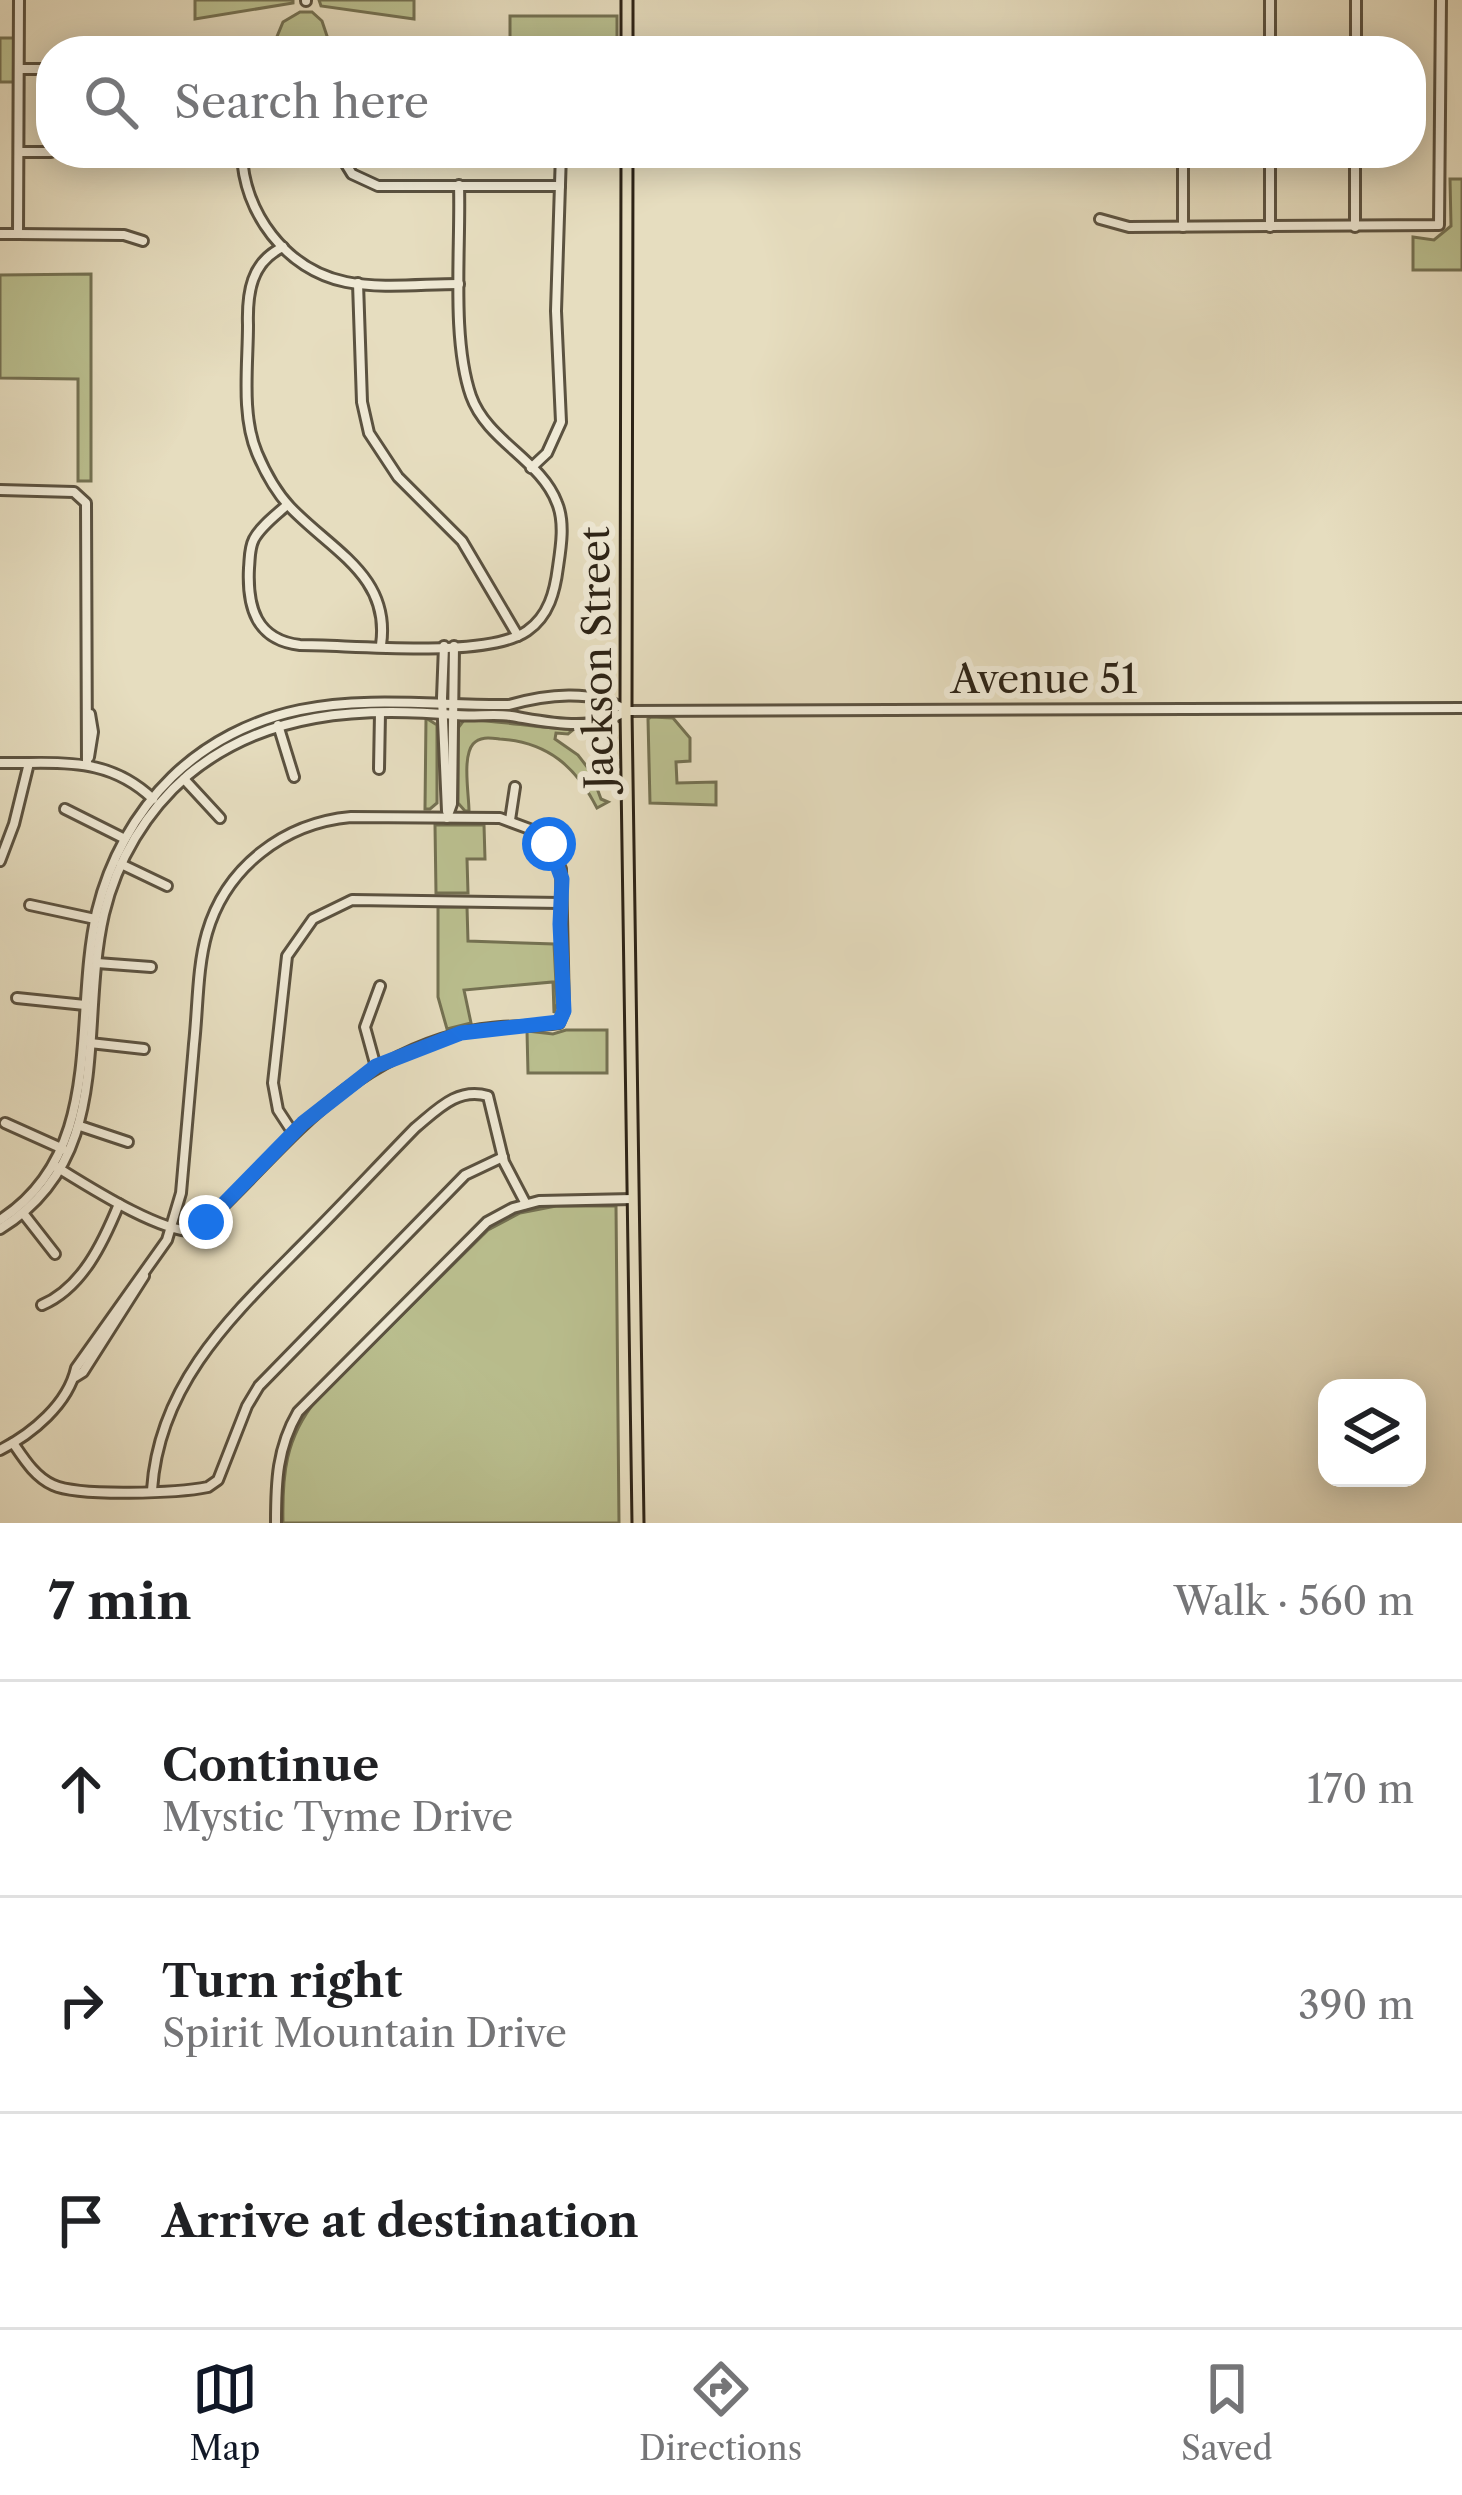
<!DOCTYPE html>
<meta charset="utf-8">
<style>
:root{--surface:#fff;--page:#f2f2f2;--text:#202124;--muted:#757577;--line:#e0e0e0;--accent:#111827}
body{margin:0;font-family:"Libre Caslon Text",serif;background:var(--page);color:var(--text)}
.controls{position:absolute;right:36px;bottom:36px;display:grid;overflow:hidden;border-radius:24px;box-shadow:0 6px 30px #0003}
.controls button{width:108px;height:108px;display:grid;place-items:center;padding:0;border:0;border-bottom:3px solid var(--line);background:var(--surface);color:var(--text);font:60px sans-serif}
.stop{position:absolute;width:36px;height:36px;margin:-27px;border:9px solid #1a73e8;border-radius:50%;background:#fff}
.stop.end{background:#1a73e8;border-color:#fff;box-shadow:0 3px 12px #0008}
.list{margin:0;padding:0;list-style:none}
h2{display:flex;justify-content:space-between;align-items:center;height:156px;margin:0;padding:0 48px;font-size:51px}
h2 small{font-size:39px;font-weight:400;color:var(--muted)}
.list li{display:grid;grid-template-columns:78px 1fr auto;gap:36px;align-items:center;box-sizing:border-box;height:216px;padding:0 48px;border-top:3px solid var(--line)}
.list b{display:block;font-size:45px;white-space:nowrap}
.list p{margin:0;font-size:39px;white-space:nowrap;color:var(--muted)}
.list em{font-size:39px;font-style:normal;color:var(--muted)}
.icon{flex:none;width:66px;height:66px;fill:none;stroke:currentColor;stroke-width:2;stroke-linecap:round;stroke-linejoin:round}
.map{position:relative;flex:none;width:1462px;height:1523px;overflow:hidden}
.search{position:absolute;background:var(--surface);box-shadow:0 6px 30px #0003;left:36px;right:36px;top:36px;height:132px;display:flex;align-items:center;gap:30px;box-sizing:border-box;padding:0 42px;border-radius:48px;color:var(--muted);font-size:45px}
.sheet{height:804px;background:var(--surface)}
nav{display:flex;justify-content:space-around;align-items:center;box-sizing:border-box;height:168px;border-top:3px solid var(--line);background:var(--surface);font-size:33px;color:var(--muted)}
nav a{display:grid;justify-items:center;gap:6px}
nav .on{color:var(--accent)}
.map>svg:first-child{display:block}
</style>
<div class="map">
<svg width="1462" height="1523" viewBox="0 0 1462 1523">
<rect width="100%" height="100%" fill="#e6ddbf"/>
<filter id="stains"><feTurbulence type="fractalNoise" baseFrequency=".00167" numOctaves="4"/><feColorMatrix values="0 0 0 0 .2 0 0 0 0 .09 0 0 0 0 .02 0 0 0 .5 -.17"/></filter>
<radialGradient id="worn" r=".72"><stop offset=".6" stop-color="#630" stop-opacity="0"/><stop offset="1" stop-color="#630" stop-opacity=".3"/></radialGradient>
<g fill="#babf8f" stroke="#747152" stroke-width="3">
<polygon points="195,0 293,0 293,3 195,19"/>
<polygon points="319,0 414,0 414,19 321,6"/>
<polygon points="300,12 312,12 322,21 332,51 271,51 283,22"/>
<rect x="510" y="16" width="107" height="35"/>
<polygon points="0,38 14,38 15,82 0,82"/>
<polygon points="1450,179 1462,179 1462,270 1413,270 1413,237 1434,240 1451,226"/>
<polygon points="91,274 91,481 78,481 78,379 0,378 0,275"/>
<polygon points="651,717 673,718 690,738 690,761 676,762 677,783 716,782 716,805 650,803 648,719"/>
<polygon points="426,718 437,725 437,803 430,809 425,809"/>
<path d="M464,720C502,720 538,729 574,729L568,734L556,733L555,739L578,755L591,772L601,799L608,802L597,808C576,767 548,742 500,739C491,738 480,736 473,744C462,757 469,795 469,811H465L458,803V728Z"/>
<polygon points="435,825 484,825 485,859 467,859 468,893 436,893"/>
<polygon points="438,907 467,907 468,941 554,944 557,1004 554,1013 553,982 464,990 471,1023 447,1029 438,997"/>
<polygon points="566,1030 607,1030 607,1073 528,1073 527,1031 553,1034"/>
<path d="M556,1206H616L619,1523H283C282,1475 285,1438 317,1399L488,1230L520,1213Z"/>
</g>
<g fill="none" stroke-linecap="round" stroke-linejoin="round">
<g stroke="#5b5240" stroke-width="14">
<g id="minor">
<polyline points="306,0 306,1"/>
<polyline points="1270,0 1270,51"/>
<polyline points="1356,51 1356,0"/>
<polyline points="19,69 51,69"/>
<polyline points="19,152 51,152"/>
<polyline points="127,153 143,157"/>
<path d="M242,153C243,212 286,270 346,282C382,289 422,284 459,284"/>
<polyline points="339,153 352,174 378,186 560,186"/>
<polyline points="1100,219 1129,227 1439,225 1441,0"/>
<polyline points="1183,227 1183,153"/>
<polyline points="1270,227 1270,153"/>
<polyline points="1355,227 1355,153"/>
<polyline points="0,234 18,234 19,0"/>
<polyline points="18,234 124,235 143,241"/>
<path d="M283,247C251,262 247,293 248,325C248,365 241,415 257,453C265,472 276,492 290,507C332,551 391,576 381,645"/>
<polyline points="358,283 362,402 369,433 398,477 462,541 518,636"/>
<polyline points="531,468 547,453 561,422 556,311 561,153"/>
<polyline points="0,490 74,492 86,503 87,764"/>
<path d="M287,505C276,515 261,526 254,539C249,549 250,558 249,568C247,607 256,640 300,645C354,645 486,659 527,631C549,616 555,591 558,567C561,547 565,522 557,503C541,460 487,441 471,396C451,338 461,248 459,185"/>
<polyline points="444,646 442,698 447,811"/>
<polyline points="626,711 1462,708"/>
<polyline points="278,725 294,777"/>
<polyline points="89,757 93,732 90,714"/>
<polyline points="0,763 29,763"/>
<polyline points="379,769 380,713"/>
<polyline points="184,779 220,818"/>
<polyline points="65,809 125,839"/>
<polyline points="447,818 452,804 454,646"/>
<polyline points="510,820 515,787"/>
<path d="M0,861L14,824L29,763C78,762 116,764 153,799"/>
<polyline points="121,864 167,886"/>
<polyline points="30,905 95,919"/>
<polyline points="97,963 151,967"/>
<polyline points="17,998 85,1005"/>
<polyline points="90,1043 144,1049"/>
<polyline points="376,1067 365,1027 380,986"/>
<polyline points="5,1123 63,1149"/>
<polyline points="80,1126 128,1142"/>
<polyline points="293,1133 278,1110 273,1083 287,956 313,919 352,900 561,903"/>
<polyline points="23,1213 55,1254"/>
<path d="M0,1220C107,1151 72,1018 97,911C109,861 135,813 172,777C207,743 252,720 300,710C367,696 441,706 509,705C544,695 594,688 625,710"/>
<path d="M0,1229C117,1157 78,1027 104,914C117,860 146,811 188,775C265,711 361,707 456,715C474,717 493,713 511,716C548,722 592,733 626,711"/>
<path d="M42,1305C82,1288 103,1243 119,1204"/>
<polyline points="75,1377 83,1372 144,1276"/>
<path d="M13,1443C24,1459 35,1477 53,1485C79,1497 179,1493 208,1487L218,1480L247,1406L259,1386L465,1175L503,1157"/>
<path d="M0,1450C32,1434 68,1404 76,1368L167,1240L181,1193C185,1144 190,1094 194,1044C198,1008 197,968 207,933C226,867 284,823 351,817L500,818L535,831L553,851L561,869L564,1011L559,1023C526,1028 492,1024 458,1034C338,1066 283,1152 197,1231C163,1235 86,1185 55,1166"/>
<path d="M152,1490C159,1382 234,1314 305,1242C342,1205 378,1166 415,1128C437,1110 457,1087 488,1096L504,1162L526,1204"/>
<path d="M276,1523C276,1482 277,1448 298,1412L487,1222L513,1208L539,1201L633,1199"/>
</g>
</g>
<g stroke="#2d2316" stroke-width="15">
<g id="major">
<polyline points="627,51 627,0"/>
<polyline points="627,153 626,711 638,1523"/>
</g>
</g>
<use href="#minor" stroke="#efe9d5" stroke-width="8"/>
<use href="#major" stroke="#e6ddbf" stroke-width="9"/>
</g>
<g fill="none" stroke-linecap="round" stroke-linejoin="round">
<polyline stroke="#1a73e8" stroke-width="15" points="206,1222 303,1123 376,1066 461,1033 559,1022 564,1011 560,924 562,879 549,844"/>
</g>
<g text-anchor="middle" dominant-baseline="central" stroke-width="12" stroke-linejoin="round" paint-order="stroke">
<g font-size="39" fill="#2d2316" stroke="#efe9d5">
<text transform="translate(597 658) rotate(-91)">Jackson Street</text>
<text x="1044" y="679">Avenue 51</text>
</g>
</g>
<rect width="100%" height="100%" filter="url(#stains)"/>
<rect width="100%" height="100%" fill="url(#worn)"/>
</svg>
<div class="controls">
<button><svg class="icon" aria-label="layers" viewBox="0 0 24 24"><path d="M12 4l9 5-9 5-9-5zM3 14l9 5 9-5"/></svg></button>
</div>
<div class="stop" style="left:549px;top:844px"></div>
<div class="stop end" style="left:206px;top:1222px"></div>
<div class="search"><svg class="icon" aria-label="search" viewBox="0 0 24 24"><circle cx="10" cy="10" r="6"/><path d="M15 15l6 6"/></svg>Search here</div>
</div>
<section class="sheet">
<h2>7 min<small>Walk · 560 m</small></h2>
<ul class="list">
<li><svg class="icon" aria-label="ahead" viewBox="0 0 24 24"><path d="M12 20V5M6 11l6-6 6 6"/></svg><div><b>Continue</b><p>Mystic Tyme Drive</p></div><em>170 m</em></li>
<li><svg class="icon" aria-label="right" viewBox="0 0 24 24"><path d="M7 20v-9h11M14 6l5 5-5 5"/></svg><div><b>Turn right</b><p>Spirit Mountain Drive</p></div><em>390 m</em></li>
<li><svg class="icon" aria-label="arrive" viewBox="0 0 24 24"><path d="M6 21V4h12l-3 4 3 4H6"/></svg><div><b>Arrive at destination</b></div></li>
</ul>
</section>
<nav>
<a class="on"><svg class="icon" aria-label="map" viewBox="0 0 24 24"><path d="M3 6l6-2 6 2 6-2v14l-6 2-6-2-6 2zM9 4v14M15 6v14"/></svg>Map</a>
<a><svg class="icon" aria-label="directions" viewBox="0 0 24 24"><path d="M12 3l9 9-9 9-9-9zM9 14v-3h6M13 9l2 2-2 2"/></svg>Directions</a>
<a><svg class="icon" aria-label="saved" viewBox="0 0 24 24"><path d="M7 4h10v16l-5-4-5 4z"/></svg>Saved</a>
</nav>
